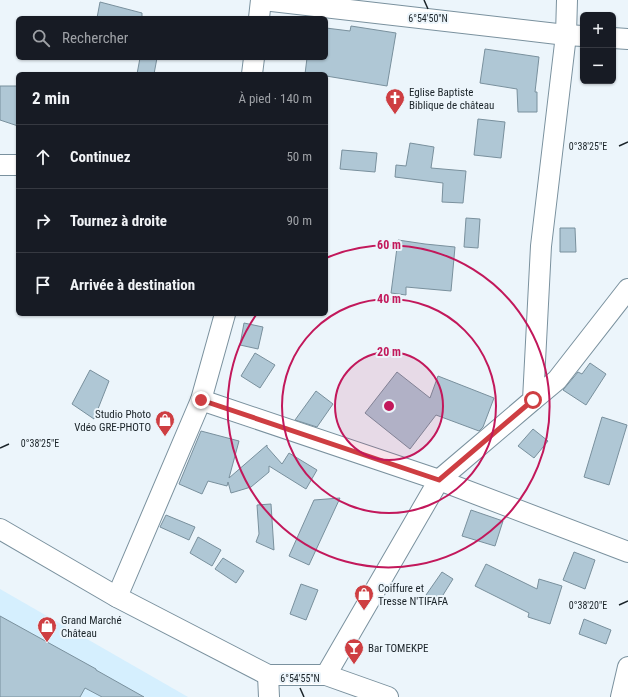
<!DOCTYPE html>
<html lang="fr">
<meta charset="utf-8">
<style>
:root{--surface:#171b24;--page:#20242c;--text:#f1f3f6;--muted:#9ea1a6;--line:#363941}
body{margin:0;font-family:"Roboto Condensed",sans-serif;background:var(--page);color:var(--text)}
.controls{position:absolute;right:12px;top:12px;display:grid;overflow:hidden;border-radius:6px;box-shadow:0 1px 3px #0004}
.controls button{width:36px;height:36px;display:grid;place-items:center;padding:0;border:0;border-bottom:1px solid var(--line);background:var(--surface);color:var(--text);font:20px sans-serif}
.stop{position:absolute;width:12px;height:12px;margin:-9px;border:3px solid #ce3e42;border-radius:50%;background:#fff}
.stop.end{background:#ce3e42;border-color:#fff;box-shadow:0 1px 4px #0008}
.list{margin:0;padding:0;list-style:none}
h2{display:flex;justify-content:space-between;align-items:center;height:52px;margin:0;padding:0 16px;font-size:17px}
h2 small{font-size:13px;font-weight:400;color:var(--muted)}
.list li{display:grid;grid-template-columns:26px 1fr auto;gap:12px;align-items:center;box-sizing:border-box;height:64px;padding:0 16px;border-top:1px solid var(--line)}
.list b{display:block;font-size:15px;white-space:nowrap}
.list em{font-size:13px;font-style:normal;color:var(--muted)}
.icon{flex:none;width:22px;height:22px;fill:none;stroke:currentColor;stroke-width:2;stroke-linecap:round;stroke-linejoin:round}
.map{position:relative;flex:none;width:628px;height:697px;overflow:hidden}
.search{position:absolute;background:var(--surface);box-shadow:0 1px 3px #0004;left:16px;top:16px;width:312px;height:44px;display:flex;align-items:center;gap:10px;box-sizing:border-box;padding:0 14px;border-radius:6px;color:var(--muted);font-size:15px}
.panel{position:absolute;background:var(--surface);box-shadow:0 1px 3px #0004;left:16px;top:72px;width:312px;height:244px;border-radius:6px}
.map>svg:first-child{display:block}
</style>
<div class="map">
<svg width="628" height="697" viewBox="0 0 628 697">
<rect width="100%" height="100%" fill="#ecf5fb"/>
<polygon fill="#d5effe" points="0,589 188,697 0,697"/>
<g fill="#afc7d5" stroke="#79909d">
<polygon points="100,2 142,13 142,18 97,18"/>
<polygon points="351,26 396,33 387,86 326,76 326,74 305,74 307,58 326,58 326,28 350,31"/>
<polygon points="485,49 539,57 535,92 537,92 537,112 518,112 517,89 480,83"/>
<polygon points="140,58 157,58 154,74 137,74"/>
<polygon points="0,86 18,86 18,126 0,120"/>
<polygon points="478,119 505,122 501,158 474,155"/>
<polygon points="410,143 434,147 431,168 466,171 463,203 442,202 443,183 395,177 396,165 406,166"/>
<polygon points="342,150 377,153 375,172 340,169"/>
<polygon points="466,218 480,219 478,248 464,247"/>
<polygon points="560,228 575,228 576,252 560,252"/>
<polygon points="398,240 425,244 455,247 451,291 406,287 406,295 391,293"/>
<polygon points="244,323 263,327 258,349 240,345"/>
<polygon points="255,353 275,365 260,388 241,376"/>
<polygon points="590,363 606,374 586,405 563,390 578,372 582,374"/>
<polygon points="90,370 109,381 94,419 72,404"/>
<polygon points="397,372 430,398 438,376 494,398 483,427 479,431 436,415 410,449 365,413"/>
<polygon points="316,391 333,404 317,427 295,420"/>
<polygon points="602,417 627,425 609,485 584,477"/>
<polygon points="533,429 548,441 534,458 518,446"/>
<polygon points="201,431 239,441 229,478 267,445 267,447 282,464 289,453 317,470 306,489 269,466 269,472 251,487 231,493 228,482 227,486 208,481 202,494 179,484"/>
<polygon points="340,498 309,565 289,556 314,500"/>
<polygon points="271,504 274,550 256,542 259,534 257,505"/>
<polygon points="471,510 503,521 495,546 462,536"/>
<polygon points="166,515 195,527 189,540 160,527"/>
<polygon points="198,537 221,550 212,566 190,553"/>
<polygon points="574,552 595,560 585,589 563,580"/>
<polygon points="223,558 244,571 236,583 215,569"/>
<polygon points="486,564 537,589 539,579 562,586 550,624 528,617 529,613 475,586"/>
<polygon points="442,572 453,579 438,603 426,595"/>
<polygon points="301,584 318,590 306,620 290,614"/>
<polygon points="0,616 96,669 96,670 144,697 102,697 85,688 80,697 0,697"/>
<polygon points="584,619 611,630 606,644 579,634"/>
</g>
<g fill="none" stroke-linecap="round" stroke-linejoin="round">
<g stroke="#7a919e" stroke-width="22">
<g id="minor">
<polyline points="263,0 566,35 583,36"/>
<polyline points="259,18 261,0"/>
<polyline points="613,38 628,39"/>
<polyline points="252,74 254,58"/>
<polyline points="0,165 18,165"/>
<polyline points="201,400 439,480 628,552"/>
<polyline points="533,400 557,380 628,289"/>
<polyline points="0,529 117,597 268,675 326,675 388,697"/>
<polyline points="117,597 201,400 225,314"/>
<polyline points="268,675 269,697"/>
<polyline points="326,675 439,480 533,400 541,246 566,35 567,0"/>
<polyline points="621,697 628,667"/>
</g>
</g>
<use href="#minor" stroke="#fff" stroke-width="20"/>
</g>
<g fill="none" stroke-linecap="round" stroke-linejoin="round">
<polyline stroke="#ce3e42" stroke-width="5" points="201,400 439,480 533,400"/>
</g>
<path fill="none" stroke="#1a2328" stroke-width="1.5" d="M424,0L428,9M619,146L628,142M0,448L9,444M619,605L628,601M300,688L304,697"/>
<circle cx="389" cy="406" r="54" fill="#c2185b" fill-opacity=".12"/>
<g fill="none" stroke="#c2185b" stroke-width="2">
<circle cx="389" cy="406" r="54"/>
<circle cx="389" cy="406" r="107"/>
<path d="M326 258A161 161 0 1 1 256 315"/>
</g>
<defs>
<g id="church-pin" transform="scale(1)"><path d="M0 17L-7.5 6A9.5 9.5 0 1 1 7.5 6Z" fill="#ce3e42" stroke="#ecf5fb"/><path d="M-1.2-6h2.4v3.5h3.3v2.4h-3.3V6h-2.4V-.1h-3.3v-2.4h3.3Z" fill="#fff"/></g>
<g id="shop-pin" transform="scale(1)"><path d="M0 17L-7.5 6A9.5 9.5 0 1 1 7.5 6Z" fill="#ce3e42" stroke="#ecf5fb"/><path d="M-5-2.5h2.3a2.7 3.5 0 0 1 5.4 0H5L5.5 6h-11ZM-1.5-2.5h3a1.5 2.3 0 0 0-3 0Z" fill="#fff"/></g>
<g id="bar-pin" transform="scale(1)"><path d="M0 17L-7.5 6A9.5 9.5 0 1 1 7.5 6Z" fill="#ce3e42" stroke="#ecf5fb"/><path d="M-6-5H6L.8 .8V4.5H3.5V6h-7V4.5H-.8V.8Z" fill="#fff"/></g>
</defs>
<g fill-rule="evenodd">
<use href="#church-pin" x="395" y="98"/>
<use href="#shop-pin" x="165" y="420"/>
<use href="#shop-pin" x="364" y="594"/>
<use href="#shop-pin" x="47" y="626"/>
<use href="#bar-pin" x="354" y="648"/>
</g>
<g text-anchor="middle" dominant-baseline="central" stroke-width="4" stroke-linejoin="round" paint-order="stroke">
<g font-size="11" fill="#1a2328" stroke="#ecf5fb" text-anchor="start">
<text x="409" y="92">Eglise Baptiste<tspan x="409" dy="13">Biblique de château</tspan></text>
<text x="151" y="414" text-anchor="end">Studio Photo<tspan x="151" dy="13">Vdéo GRE-PHOTO</tspan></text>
<text x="378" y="588">Coiffure et<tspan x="378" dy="13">Tresse N'TIFAFA</tspan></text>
<text x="61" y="620">Grand Marché<tspan x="61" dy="13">Château</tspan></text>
<text x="368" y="648">Bar TOMEKPE</text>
</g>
</g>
<g font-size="10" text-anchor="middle" fill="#1a2328" stroke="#ecf5fb" stroke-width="4" stroke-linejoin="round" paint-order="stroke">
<text x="428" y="22">6°54'50"N</text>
<text x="588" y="150">0°38'25"E</text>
<text x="40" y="447">0°38'25"E</text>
<text x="588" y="609">0°38'20"E</text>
<text x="300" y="682">6°54'55"N</text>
</g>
<circle cx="389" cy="406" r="6" fill="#c2185b" stroke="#ecf5fb" stroke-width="2"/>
<g font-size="12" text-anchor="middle" font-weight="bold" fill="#c2185b" stroke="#ecf5fb" stroke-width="4" stroke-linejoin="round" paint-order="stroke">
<text x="389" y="249">60 m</text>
<text x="389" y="303">40 m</text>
<text x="389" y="356">20 m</text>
</g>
</svg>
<div class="controls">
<button>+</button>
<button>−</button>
</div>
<div class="stop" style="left:533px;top:400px"></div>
<div class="stop end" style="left:201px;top:400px"></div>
<div class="search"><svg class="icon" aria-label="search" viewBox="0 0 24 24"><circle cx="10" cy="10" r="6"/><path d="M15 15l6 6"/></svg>Rechercher</div>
<section class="panel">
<h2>2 min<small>À pied · 140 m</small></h2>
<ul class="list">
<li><svg class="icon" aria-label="ahead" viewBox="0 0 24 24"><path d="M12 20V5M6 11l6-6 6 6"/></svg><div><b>Continuez</b></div><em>50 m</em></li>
<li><svg class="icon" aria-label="right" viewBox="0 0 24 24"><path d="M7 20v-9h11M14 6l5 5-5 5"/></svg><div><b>Tournez à droite</b></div><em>90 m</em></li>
<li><svg class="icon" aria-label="arrive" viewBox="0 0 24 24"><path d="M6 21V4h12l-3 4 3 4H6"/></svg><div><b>Arrivée à destination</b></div></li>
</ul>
</section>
</div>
